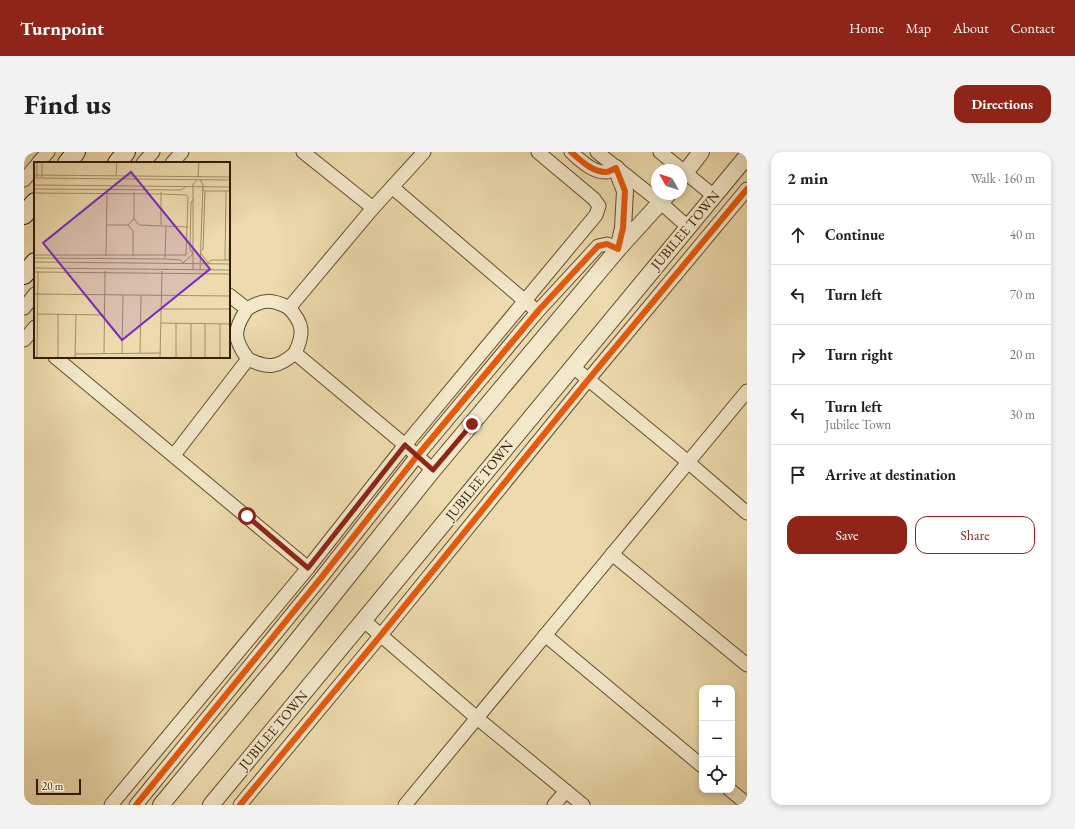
<!DOCTYPE html>
<meta charset="utf-8">
<style>
:root{--surface:#fff;--page:#f2f2f2;--text:#202124;--muted:#757577;--line:#e0e0e0;--accent:#8f2418}
body{margin:0;font-family:"EB Garamond",serif;background:var(--page);color:var(--text)}
.controls{position:absolute;right:12px;bottom:12px;display:grid;overflow:hidden;border-radius:8px;box-shadow:0 2px 6px #0003}
.controls button{width:36px;height:36px;display:grid;place-items:center;padding:0;border:0;border-bottom:1px solid var(--line);background:var(--surface);color:var(--text);font:20px sans-serif}
.compass{position:absolute;left:627px;top:12px;width:36px;height:36px;border-radius:50%;background:var(--surface);box-shadow:0 2px 6px #0003;rotate:309deg}
.scale{position:absolute;left:12px;bottom:10px;width:45px;box-sizing:border-box;padding-left:4px;border:2px solid #371b03;border-top:0;font-size:11px;line-height:14px;white-space:nowrap;color:#371b03;-webkit-text-stroke:3px #f3e8ca;paint-order:stroke}
.stop{position:absolute;width:12px;height:12px;margin:-9px;border:3px solid #8f2418;border-radius:50%;background:#fff}
.stop.end{background:#8f2418;border-color:#fff;box-shadow:0 1px 4px #0008}
.list{margin:0;padding:0;list-style:none}
h2{display:flex;justify-content:space-between;align-items:center;height:52px;margin:0;padding:0 16px;font-size:17px}
h2 small{font-size:13px;font-weight:400;color:var(--muted)}
.list li{display:grid;grid-template-columns:26px 1fr auto;gap:12px;align-items:center;box-sizing:border-box;height:60px;padding:0 16px;border-top:1px solid var(--line)}
.list b{display:block;font-size:15px;white-space:nowrap}
.list p{margin:0;font-size:13px;white-space:nowrap;color:var(--muted)}
.list em{font-size:13px;font-style:normal;color:var(--muted)}
.actions{display:flex;gap:8px;padding:12px 16px}
.actions a{flex:1;padding:9px 0;border:1px solid var(--accent);border-radius:12px;text-align:center;font-size:14px;color:var(--accent)}
.actions .main{background:var(--accent);color:#fff}
.icon{flex:none;width:22px;height:22px;fill:none;stroke:currentColor;stroke-width:2;stroke-linecap:round;stroke-linejoin:round}
.map{position:relative;flex:none;width:723px;height:653px;overflow:hidden;border-radius:12px}
header{display:flex;align-items:center;gap:24px;box-sizing:border-box;height:56px;padding:0 20px;background:var(--accent);color:#fff}
header strong{font-size:19px}
nav{display:flex;gap:22px;margin-inline-start:auto;font-size:14px}
.intro{display:flex;align-items:center;justify-content:space-between;box-sizing:border-box;height:96px;padding:0 24px}
h1{margin:0;font-size:28px}
.button{padding:10px 18px;border-radius:12px;background:var(--accent);color:#fff;font-size:14px;font-weight:700}
main{display:flex;gap:24px;padding:0 24px}
aside{flex:1;background:var(--surface);border-radius:12px;box-shadow:0 2px 6px #0003}
.map>svg:first-child{display:block}
</style>
<header>
<strong>Turnpoint</strong>
<nav><a>Home</a><a>Map</a><a>About</a><a>Contact</a></nav>
</header>
<div class="intro"><h1>Find us</h1><a class="button">Directions</a></div>
<main>
<div class="map">
<svg width="723" height="653" viewBox="0 0 723 653">
<rect width="100%" height="100%" fill="#eddbad"/>
<filter id="stains"><feTurbulence type="fractalNoise" baseFrequency=".005" numOctaves="4"/><feColorMatrix values="0 0 0 0 .2 0 0 0 0 .09 0 0 0 0 .02 0 0 0 .5 -.17"/></filter>
<radialGradient id="worn" r=".72"><stop offset=".6" stop-color="#630" stop-opacity="0"/><stop offset="1" stop-color="#630" stop-opacity=".3"/></radialGradient>
<g fill="none" stroke-linecap="round" stroke-linejoin="round">
<g stroke="#644b2e" stroke-width="15">
<g id="minor">
<polyline points="279,0 349,56"/>
<path d="M547,0C556,8 569,21 583,20C586,19 590,17 592,16"/>
<polyline points="573,0 637,51 664,75"/>
<polyline points="636,0 690,44"/>
<polyline points="14,11 24,0"/>
<polyline points="119,11 129,0"/>
<polyline points="148,11 158,0"/>
<polyline points="0,28 11,15"/>
<polyline points="368,35 508,155"/>
<polyline points="0,156 11,142"/>
<path d="M265,156C280,172 280,182 271,201"/>
<path d="M223,157C239,147 248,147 265,156L349,56L400,0"/>
<polyline points="0,188 11,175"/>
<polyline points="31,205 284,416"/>
<path d="M224,207C244,217 254,216 271,201L381,293L409,318"/>
<polyline points="548,214 664,310 723,361"/>
<path d="M150,303L224,207C209,187 209,178 223,157L205,143"/>
<polyline points="588,402 723,513"/>
<polyline points="339,468 453,566 559,653"/>
<polyline points="521,483 678,614"/>
<polyline points="706,638 723,652"/>
<polyline points="87,653 284,416 381,293 572,63 575,54 570,47 514,0"/>
<polyline points="112,653 297,426 393,304 514,159 574,94 583,92 594,97"/>
<polyline points="216,653 357,483 564,228 723,37"/>
<polyline points="381,653 723,239"/>
<polyline points="530,653 542,639"/>
</g>
</g>
<g stroke="#644b2e" stroke-width="18">
<g id="tertiary">
<polyline points="592,16 601,39 599,76 594,97"/>
<polyline points="657,26 677,0"/>
<polyline points="137,653 255,511 409,318 594,97 644,42"/>
<polyline points="187,653 723,4"/>
</g>
</g>
<g stroke="#371b03" stroke-width="20">
<g id="secondary">
<polyline points="43,11 52,0"/>
<polyline points="93,11 102,0"/>
<polyline points="0,63 11,50"/>
<polyline points="0,123 11,110"/>
</g>
</g>
<use href="#minor" stroke="#f3e8ca" stroke-width="13"/>
<use href="#tertiary" stroke="#f3e8ca" stroke-width="16"/>
<use href="#secondary" stroke="#f3e8ca" stroke-width="18"/>
<g stroke="#f3e8ca" stroke-width="8">
<g id="cycleway">
<path d="M112,653L297,426L393,304L514,159L574,94L583,92L594,97L599,76L601,39L592,16C590,17 586,19 583,20C569,21 556,8 547,0"/>
<polyline points="216,653 357,483 564,228 723,37"/>
</g>
</g>
<use href="#cycleway" stroke="#e8590c" stroke-width="6"/>
</g>
<g fill="none" stroke-linecap="round" stroke-linejoin="round">
<polyline stroke="#8f2418" stroke-width="5" points="223,364 284,416 381,293 409,318 448,272"/>
</g>
<g text-anchor="middle" dominant-baseline="central" stroke-width="3.5" stroke-linejoin="round" paint-order="stroke">
<g font-size="14" fill="#371b03" stroke="#f3e8ca">
<text transform="translate(661 78) rotate(-50)">JUBILEE TOWN</text>
<text transform="translate(455 328) rotate(-51)">JUBILEE TOWN</text>
<text transform="translate(249 578) rotate(-50)">JUBILEE TOWN</text>
</g>
</g>
<g transform="translate(10 10)">
<rect width="196" height="196" fill="#eddbad"/>
<path fill="none" stroke="#a48e69" stroke-width="1" d="M0,13L196,15M82,13L83,0M3,15V0M8,15V0M164,15L165,0M0,16L196,18M166,17L169,23L166,108M0,23L196,25M168,26L171,29L169,87L166,90L174,101L177,98H196M0,27L147,28L151,25M171,29H196M127,30V63M0,31L127,32L152,33L154,35L152,93H0M100,57L105,63L154,65M73,63H94L100,57V30M94,63L99,69V94M72,94L73,30M0,96L131,97L147,98L149,101L159,92L156,87L157,40L160,37M131,96L132,64M191,98L192,29M195,98L196,47M0,100L196,102M0,106L196,108M159,108V22L163,18M0,110L196,112M0,132L196,134M127,147H196M3,152L70,153M127,161L196,162M70,191L71,109M88,191L89,133M106,191L107,133M41,192L127,191M3,196L4,109M24,196V152M41,196L42,152M126,196L128,109M142,196V161M157,196V162M171,196V162M186,196V162"/>
<path fill="#7b2cbf" fill-opacity="0.15" stroke="#7b2cbf" stroke-width="2" d="M97,10L176,107L88,178L9,81Z"/>
<rect width="196" height="196" fill="none" stroke="#371b03" stroke-width="2"/>
</g>
<rect width="100%" height="100%" filter="url(#stains)"/>
<rect width="100%" height="100%" fill="url(#worn)"/>
</svg>
<div class="controls">
<button>+</button>
<button>−</button>
<button><svg class="icon" aria-label="locate" viewBox="0 0 24 24"><circle cx="12" cy="12" r="6"/><path d="M12 2v4M12 18v4M2 12h4M18 12h4"/></svg></button>
</div>
<svg class="compass" viewBox="-18 -18 36 36"><path d="M0-13l5 13h-10z" fill="#e53935"/><path d="M0 13l5-13h-10z" fill="#757577"/></svg>
<div class="scale">20 m</div>
<div class="stop" style="left:223px;top:364px"></div>
<div class="stop end" style="left:448px;top:272px"></div>
</div>
<aside>
<h2>2 min<small>Walk · 160 m</small></h2>
<ul class="list">
<li><svg class="icon" aria-label="ahead" viewBox="0 0 24 24"><path d="M12 20V5M6 11l6-6 6 6"/></svg><div><b>Continue</b></div><em>40 m</em></li>
<li><svg class="icon" aria-label="left" viewBox="0 0 24 24"><path d="M17 20v-9H6M10 6l-5 5 5 5"/></svg><div><b>Turn left</b></div><em>70 m</em></li>
<li><svg class="icon" aria-label="right" viewBox="0 0 24 24"><path d="M7 20v-9h11M14 6l5 5-5 5"/></svg><div><b>Turn right</b></div><em>20 m</em></li>
<li><svg class="icon" aria-label="left" viewBox="0 0 24 24"><path d="M17 20v-9H6M10 6l-5 5 5 5"/></svg><div><b>Turn left</b><p>Jubilee Town</p></div><em>30 m</em></li>
<li><svg class="icon" aria-label="arrive" viewBox="0 0 24 24"><path d="M6 21V4h12l-3 4 3 4H6"/></svg><div><b>Arrive at destination</b></div></li>
</ul>
<div class="actions"><a class="main">Save</a><a>Share</a></div>
</aside>
</main>
